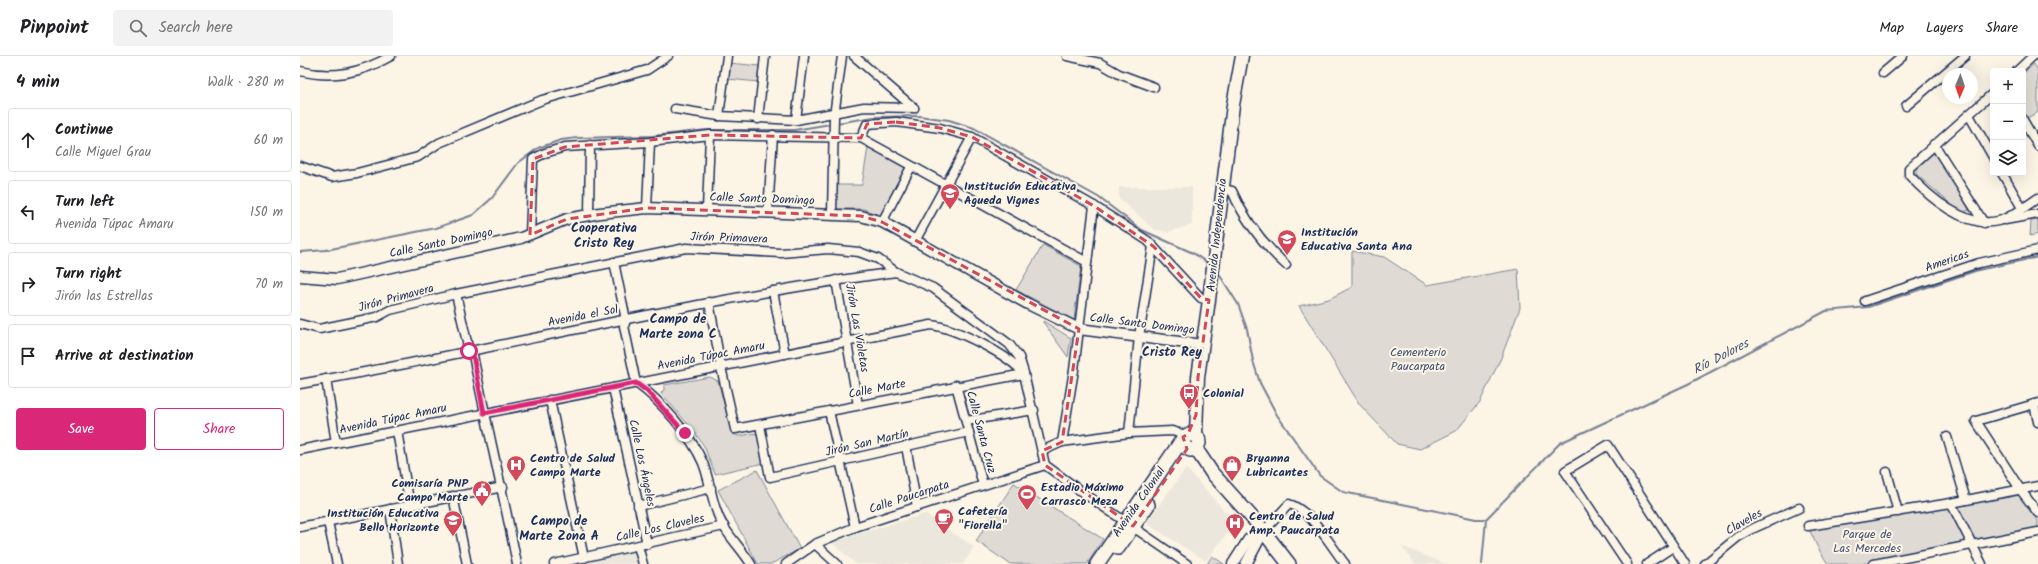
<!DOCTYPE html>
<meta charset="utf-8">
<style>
:root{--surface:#fff;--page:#f2f2f2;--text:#202124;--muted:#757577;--line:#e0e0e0;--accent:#db2777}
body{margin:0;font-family:Kalam,sans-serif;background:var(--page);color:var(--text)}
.controls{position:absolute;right:12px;top:12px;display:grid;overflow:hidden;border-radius:4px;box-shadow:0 4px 16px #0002}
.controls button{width:36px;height:36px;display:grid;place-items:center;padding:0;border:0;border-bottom:1px solid var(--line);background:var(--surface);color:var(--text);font:20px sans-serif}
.compass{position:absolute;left:1642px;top:12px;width:36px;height:36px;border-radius:50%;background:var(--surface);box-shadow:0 4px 16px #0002;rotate:182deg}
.stop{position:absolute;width:12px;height:12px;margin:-9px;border:3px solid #db2777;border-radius:50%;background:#fff}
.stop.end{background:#db2777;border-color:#fff;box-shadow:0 1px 4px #0008}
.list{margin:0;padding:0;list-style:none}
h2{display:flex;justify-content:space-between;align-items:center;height:52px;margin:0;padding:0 16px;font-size:17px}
h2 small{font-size:13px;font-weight:400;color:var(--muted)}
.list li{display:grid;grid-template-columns:26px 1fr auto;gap:12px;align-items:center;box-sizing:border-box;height:64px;margin:0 8px 8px;padding:0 8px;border:1px solid var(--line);border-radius:4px}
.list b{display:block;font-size:15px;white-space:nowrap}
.list p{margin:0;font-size:13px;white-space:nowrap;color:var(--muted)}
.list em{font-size:13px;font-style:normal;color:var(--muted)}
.actions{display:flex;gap:8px;padding:12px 16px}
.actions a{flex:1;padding:9px 0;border:1px solid var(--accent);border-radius:4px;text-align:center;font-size:14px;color:var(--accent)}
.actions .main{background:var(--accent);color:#fff}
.icon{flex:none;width:22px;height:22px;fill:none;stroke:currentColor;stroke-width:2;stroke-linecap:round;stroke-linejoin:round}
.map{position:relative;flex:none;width:1738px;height:508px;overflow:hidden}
header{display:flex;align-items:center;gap:24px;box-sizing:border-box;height:56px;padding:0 20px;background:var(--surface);border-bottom:1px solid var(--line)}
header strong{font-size:19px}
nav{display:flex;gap:22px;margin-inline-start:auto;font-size:14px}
.search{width:280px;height:36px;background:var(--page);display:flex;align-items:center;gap:10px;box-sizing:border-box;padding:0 14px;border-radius:4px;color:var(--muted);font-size:15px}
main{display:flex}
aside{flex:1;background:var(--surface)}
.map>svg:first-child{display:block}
</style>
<header>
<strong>Pinpoint</strong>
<div class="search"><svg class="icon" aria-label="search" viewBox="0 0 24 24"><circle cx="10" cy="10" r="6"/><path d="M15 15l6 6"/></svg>Search here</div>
<nav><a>Map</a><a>Layers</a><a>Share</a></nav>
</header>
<main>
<aside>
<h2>4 min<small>Walk · 280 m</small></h2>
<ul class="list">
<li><svg class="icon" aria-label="ahead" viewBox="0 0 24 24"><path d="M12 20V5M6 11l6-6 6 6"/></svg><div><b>Continue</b><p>Calle Miguel Grau</p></div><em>60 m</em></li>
<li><svg class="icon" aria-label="left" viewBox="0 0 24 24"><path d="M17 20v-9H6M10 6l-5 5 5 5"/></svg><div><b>Turn left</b><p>Avenida Túpac Amaru</p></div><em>150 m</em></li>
<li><svg class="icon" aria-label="right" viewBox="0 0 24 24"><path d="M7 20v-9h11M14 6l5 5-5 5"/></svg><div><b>Turn right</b><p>Jirón las Estrellas</p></div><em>70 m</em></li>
<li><svg class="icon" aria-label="arrive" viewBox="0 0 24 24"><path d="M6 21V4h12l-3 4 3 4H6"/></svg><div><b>Arrive at destination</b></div></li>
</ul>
<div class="actions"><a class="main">Save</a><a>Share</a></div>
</aside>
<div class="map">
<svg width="1738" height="508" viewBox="0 0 1738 508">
<rect width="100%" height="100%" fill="#fcf5e5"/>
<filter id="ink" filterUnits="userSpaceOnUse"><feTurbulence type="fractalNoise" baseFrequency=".025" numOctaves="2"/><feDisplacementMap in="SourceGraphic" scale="8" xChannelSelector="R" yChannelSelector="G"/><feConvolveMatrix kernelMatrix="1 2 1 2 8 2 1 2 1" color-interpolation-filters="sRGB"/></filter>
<g filter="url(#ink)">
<g fill="#ece7dc">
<polygon points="819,131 892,131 892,169 868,176 855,174 819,143"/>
<polygon points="886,412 935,467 906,505 846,467"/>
<polygon points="625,458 674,491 663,508 556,508 531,486"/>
<polygon points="1101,490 1146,508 1115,508"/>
<polygon points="338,494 342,508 280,508"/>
</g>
<g fill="#dfdbd4" stroke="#7d8599">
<polygon points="430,7 459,10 458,26 428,23"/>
<polygon points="1734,8 1738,15 1738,56 1727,62 1723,55 1723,18"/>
<polygon points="568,91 607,113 582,160 563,153 535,153 536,129 562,129"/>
<polygon points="1635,96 1670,155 1667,154 1665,157 1654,151 1616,118 1616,113"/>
<polygon points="1738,164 1738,178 1730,180 1731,165"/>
<polygon points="743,189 781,210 774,264 716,234"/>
<polygon points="1052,195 1084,201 1127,229 1218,213 1220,252 1201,302 1180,346 1156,375 1120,393 1097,388 1060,349 999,250 1029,243 1052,231"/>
<polygon points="743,265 771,282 768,301 743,266"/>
<polygon points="410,321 418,325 432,378 439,380 457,377 464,407 415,418 404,390 393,374 361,337 364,334 364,329"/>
<polygon points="457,414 500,493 471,508 458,508 418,434"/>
<polygon points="714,427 803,483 787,508 710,508 676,485"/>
<polygon points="1720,439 1738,465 1738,474 1561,508 1528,508 1518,492 1509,473"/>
<polygon points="912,500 924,508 907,508"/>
</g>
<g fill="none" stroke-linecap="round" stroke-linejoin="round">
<g stroke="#767f94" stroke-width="2">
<polyline points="537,67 574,61 619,60 649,64 674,72 798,141 842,174 893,197 909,208"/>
<polyline points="0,196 26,194 136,172 173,159 192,142 218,107 238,92 261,84 277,82 352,80 407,74 494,74 531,68"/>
<polyline points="917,215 938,248 947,273 953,305 960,327 977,359 1020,420 1043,436 1176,463 1186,463"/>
<polyline points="1182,508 1186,463 1260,387 1388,328 1526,255 1568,251 1678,214 1738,201"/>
</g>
<g stroke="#1b2f5e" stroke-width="11">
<g id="minor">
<polyline points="554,0 614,52"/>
<polyline points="767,0 800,7 819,18 854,31"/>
<path d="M0,15C33,23 61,17 91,0"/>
<polyline points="1717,15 1733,0"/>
<polyline points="1583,17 1603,0"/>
<path d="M1693,37L1609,112V119C1629,141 1666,173 1698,165C1711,162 1726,150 1738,142"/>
<polyline points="1606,50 1665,0"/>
<polyline points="375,53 419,60 496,64 564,51 614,52"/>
<polyline points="1669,59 1693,101"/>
<polyline points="419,60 427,0"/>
<polyline points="458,63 465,0"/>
<polyline points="496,64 504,0"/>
<polyline points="1723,64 1738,90"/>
<polyline points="561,82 567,68 596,66 640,72 672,81 794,150 848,185 901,242 909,244"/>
<polyline points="1634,88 1684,167"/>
<polyline points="0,110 32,121 57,117 118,101 139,87 242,44 347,14 368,0"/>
<polyline points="1702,117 1722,152"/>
<path d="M922,133L932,135C945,165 962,187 986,209"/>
<polyline points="347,152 350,86"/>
<polyline points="407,153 410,79"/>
<polyline points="468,156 473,79"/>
<polyline points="289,158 290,89"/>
<polyline points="532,158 534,60 542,0"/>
<polyline points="1705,164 1738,158"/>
<polyline points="582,166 611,111"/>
<polyline points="230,179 233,103 245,97 265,91 350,86 410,79 561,82 787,206"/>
<polyline points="615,185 672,81"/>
<path d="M314,206L326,264L324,270L336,327C360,344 391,379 403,407C411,427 412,452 424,471C432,484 443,495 451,508"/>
<polyline points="536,224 558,349"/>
<polyline points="473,235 485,298"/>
<polyline points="156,238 169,295"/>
<polyline points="1565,245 1679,207 1738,194"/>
<polyline points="409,246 421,311 435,373 724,318"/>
<polyline points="0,268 19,273 77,261 90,254 156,238 386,192 481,197 528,193 559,196 578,203 596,216 633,232 709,288 719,301 724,317"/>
<path d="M172,294C186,366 203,436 217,508"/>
<polyline points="26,323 36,387"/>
<path d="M0,328C199,293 395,243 596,216"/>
<polyline points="656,329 683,429"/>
<polyline points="313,332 347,488"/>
<polyline points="250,344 284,502"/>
<polyline points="1738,347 1676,365 1720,433 1738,457"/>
<polyline points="1734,348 1738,366"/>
<polyline points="529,355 555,471"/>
<polyline points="666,365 734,354"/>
<polyline points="460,369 470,421 669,376"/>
<polyline points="97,375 110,450"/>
<polyline points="829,377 839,281 853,190"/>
<polyline points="1647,381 1666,444"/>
<polyline points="762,386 774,314 794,150"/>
<polyline points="606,390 617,451"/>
<path d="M0,394L631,269C655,272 710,299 724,318L745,409"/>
<polyline points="742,395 762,386 829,377 872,375 886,379"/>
<polyline points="745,409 782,436 887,508"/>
<polyline points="1587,416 1598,456"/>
<polyline points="153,440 167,508"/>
<polyline points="1651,447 1682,508"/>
<polyline points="338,450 411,432"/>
<polyline points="90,453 98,508"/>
<polyline points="28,466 37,508"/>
<polyline points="1508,470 1651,447 1738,430"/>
<polyline points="0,471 203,431"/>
<path d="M963,476L989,448C1011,454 1031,490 1045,508"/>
<polyline points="515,488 537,508"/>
<polyline points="338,490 343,508"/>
<polyline points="254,508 424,470"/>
<polyline points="486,508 515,488 555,471 745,409"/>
<polyline points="1327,508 1265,415 1308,389 1385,508"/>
<polyline points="1347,508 1373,491"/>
<polyline points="1405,508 1438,481 1454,472 1499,452"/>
<polyline points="1574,508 1738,476"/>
</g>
</g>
<g stroke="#1b2f5e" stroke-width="13">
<g id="tertiary">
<polyline points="0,220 37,223 221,182 267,163 300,157 347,152 561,160 582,166 728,248 779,273 902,289"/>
<polyline points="933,508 949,483 963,476"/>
<polyline points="946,508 963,476"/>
</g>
</g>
<g stroke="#1b2f5e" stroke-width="15">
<polyline id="secondary" points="896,379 898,321 909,244 933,49 942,0"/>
</g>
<g stroke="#1b2f5e" stroke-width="16">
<g id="primary">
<polyline points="896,393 912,417 957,467 989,508"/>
<polyline points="818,492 848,449"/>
<path d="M797,508L884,381C891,376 899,378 899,387L896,393L890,394L885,391L883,384"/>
</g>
</g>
<use href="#minor" stroke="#fcf5e5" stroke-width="8"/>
<use href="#tertiary" stroke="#fcf5e5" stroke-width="10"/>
<use href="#secondary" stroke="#fcf5e5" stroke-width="12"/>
<use href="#primary" stroke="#fcf5e5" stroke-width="13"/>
</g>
</g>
<g fill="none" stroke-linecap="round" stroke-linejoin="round" filter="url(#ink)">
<polyline stroke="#db2777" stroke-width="5" points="169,295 172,294 184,357 336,327 347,335 385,377"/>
</g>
<path fill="none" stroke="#d1495b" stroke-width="3" stroke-dasharray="8 5" stroke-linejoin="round" d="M596,66L640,72L672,81L794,150L853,190L901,242L909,244L898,321L896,359L888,378L883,381L887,393L833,470L745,409L742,395L762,386L779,273L582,166L561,160L347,152L267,163L230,179L233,103L265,91L410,79L561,82L567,68Z"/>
<defs>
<g id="school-pin" transform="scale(1)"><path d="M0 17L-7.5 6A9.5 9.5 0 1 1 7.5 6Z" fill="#d1495b" stroke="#fcf5e5"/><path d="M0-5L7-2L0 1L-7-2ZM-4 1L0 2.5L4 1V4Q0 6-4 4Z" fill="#fff"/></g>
<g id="bus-pin" transform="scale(1)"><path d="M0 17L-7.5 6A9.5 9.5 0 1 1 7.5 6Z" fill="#d1495b" stroke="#fcf5e5"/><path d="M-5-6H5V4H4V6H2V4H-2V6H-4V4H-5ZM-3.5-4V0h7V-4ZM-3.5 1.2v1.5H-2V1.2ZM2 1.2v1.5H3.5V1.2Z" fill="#fff"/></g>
<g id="hospital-pin" transform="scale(1)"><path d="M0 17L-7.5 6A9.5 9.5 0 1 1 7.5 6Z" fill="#d1495b" stroke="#fcf5e5"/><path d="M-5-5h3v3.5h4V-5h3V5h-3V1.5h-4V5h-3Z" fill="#fff"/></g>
<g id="shop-pin" transform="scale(1)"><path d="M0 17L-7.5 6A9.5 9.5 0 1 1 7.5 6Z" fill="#d1495b" stroke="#fcf5e5"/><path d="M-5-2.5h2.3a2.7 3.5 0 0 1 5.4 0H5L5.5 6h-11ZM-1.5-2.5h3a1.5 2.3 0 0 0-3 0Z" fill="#fff"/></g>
<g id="civic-pin" transform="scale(1)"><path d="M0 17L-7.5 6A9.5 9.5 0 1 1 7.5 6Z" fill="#d1495b" stroke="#fcf5e5"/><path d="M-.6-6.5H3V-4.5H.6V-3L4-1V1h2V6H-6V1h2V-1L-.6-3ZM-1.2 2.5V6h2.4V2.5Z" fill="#fff"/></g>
<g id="stadium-pin" transform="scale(1)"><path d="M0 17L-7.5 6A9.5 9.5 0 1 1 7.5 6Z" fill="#d1495b" stroke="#fcf5e5"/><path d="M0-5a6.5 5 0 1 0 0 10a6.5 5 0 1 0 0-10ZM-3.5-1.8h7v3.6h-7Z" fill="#fff"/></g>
<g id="cafe-pin" transform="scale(1)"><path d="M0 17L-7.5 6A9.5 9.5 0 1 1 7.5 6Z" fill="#d1495b" stroke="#fcf5e5"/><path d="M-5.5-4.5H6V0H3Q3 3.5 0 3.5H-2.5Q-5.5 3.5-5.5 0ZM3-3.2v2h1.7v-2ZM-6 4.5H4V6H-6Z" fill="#fff"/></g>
</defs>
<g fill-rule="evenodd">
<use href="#school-pin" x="650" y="137"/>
<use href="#school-pin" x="987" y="183"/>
<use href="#bus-pin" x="889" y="337"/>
<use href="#hospital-pin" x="216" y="409"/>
<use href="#shop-pin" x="932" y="409"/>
<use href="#civic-pin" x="182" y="434"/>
<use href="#stadium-pin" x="727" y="438"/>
<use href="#cafe-pin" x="644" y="462"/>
<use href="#school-pin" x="153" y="464"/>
<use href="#hospital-pin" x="935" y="467"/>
</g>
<g text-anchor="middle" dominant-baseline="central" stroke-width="4" stroke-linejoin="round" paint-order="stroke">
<g font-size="12" font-weight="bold" fill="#1b2f5e" stroke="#fcf5e5" text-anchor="start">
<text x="664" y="130">Institución Educativa<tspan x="664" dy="14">Agueda Vignes</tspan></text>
<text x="1001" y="176">Institución<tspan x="1001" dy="14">Educativa Santa Ana</tspan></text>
<text x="903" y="337">Colonial</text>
<text x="230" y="402">Centro de Salud<tspan x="230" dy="14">Campo Marte</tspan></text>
<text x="946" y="402">Bryanna<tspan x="946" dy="14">Lubricantes</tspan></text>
<text x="168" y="427" text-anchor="end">Comisaría PNP<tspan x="168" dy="14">Campo Marte</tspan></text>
<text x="741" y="431">Estadio Máximo<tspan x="741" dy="14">Carrasco Meza</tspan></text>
<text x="658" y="455">Cafetería<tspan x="658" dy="14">"Fiorella"</tspan></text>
<text x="139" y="457" text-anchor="end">Institución Educativa<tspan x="139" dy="14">Bello Horizonte</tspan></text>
<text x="949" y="460">Centro de Salud<tspan x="949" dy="14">Amp. Paucarpata</tspan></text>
</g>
<g font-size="12" fill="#1b2f5e" stroke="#fcf5e5">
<text transform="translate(462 143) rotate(2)">Calle Santo Domingo</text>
<text transform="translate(917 179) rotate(-84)">Avenida Independencia</text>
<text transform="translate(429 182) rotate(2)">Jirón Primavera</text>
<text transform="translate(141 187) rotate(-12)">Calle Santo Domingo</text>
<text transform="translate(1647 205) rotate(-19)">Americas</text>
<text transform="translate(96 242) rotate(-15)">Jirón Primavera</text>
<text transform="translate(283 260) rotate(-11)">Avenida el Sol</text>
<text transform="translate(842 268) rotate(7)">Calle Santo Domingo</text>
<text transform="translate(557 272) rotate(80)">Jirón Las Violetas</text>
<text transform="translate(411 300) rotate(-11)">Avenida Túpac Amaru</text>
<text transform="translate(577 333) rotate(-11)">Calle Marte</text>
<text transform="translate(93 363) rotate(-12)">Avenida Túpac Amaru</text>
<text transform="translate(681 376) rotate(75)">Calle Santa Cruz</text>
<text transform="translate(567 387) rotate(-13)">Jirón San Martín</text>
<text transform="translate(342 407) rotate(78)">Calle Los Ángeles</text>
<text transform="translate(609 441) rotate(-18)">Calle Paucarpata</text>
<text transform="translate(839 446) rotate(-55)">Avenida Colonial</text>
<text transform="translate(1444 466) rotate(-30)">Claveles</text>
<text transform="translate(360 472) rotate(-13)">Calle Los Claveles</text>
</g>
<g font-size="12" fill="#425176" stroke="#fcf5e5">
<text x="1118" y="296">Cementerio<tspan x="1118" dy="14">Paucarpata</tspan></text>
<text x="1567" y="478">Parque de<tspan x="1567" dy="14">Las Mercedes</tspan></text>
</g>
<g font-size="13" font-weight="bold" fill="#1b2f5e" stroke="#fcf5e5">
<text x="304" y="172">Cooperativa<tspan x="304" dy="15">Cristo Rey</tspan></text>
<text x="378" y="263">Campo de<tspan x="378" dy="15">Marte zona C</tspan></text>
<text x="872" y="296">Cristo Rey</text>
<text x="259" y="465">Campo de<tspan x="259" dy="15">Marte Zona A</tspan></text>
</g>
<g font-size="13" font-style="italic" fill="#485779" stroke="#fcf5e5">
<text transform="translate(1421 301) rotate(-28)">Río Dolores</text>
</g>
</g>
</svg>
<div class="controls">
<button>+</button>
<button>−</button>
<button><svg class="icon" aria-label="layers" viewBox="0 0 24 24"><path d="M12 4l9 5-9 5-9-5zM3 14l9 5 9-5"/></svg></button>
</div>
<svg class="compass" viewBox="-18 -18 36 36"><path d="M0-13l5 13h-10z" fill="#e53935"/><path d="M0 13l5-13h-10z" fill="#757577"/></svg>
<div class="stop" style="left:169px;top:295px"></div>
<div class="stop end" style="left:385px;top:377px"></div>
</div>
</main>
